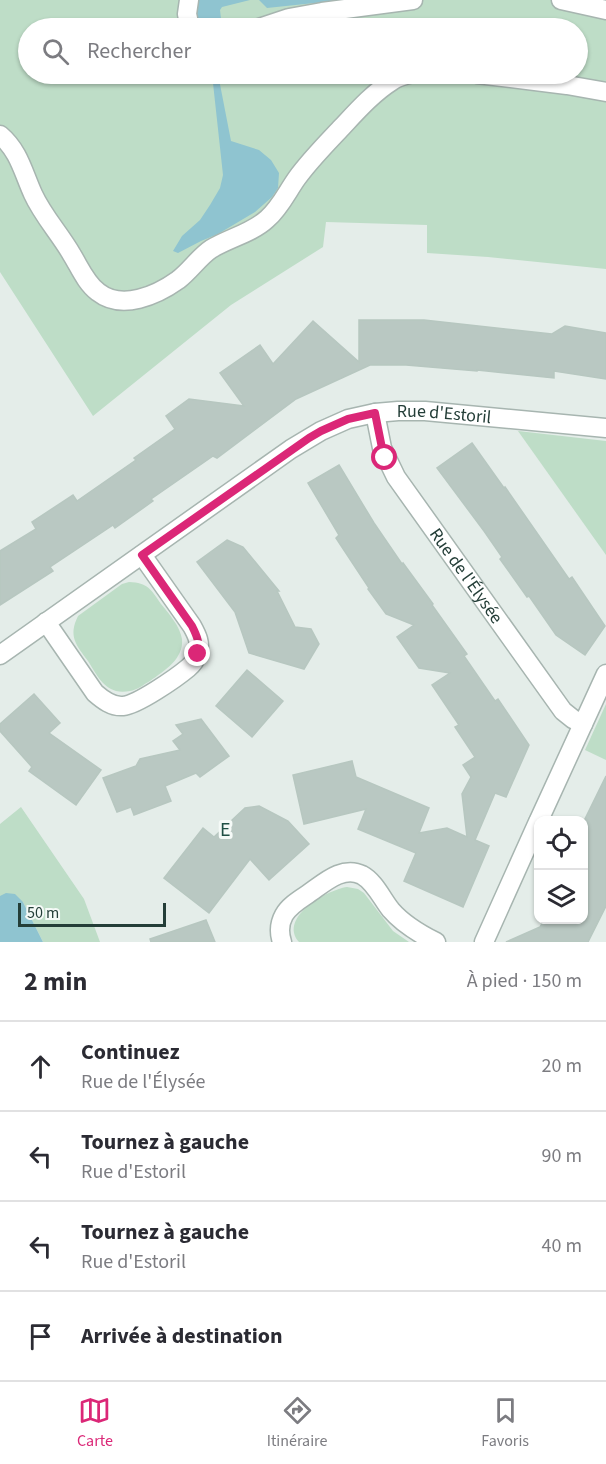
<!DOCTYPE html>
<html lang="fr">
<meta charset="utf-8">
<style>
:root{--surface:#fff;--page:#f2f2f3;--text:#2b2b33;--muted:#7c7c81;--line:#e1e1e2;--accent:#db2777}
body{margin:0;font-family:"Source Sans 3",sans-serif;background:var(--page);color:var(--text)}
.controls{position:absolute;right:18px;bottom:18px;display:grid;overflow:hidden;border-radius:12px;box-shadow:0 2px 4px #0004}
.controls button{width:54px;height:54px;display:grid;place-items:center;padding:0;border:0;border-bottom:2px solid var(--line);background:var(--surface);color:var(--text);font:30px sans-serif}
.scale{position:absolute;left:18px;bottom:15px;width:148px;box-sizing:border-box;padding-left:6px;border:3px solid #243e38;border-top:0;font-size:16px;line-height:21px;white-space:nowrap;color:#243e38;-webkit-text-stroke:4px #f5faf7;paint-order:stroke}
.stop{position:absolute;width:18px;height:18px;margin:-14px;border:4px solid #db2777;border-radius:50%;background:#fff}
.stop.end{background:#db2777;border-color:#fff;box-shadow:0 2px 6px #0008}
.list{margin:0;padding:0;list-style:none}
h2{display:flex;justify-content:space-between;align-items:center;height:78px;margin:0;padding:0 24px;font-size:26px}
h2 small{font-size:20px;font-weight:400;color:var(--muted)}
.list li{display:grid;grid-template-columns:39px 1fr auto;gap:18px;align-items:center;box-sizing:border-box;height:90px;padding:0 24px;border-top:2px solid var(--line)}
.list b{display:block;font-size:22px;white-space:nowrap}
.list p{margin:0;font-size:20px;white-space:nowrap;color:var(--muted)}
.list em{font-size:20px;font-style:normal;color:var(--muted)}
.icon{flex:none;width:33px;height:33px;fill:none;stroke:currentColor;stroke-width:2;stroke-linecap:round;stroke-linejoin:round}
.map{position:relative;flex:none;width:606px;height:942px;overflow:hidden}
.search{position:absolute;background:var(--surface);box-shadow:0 2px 4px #0004;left:18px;right:18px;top:18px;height:66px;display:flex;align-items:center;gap:15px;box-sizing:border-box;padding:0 21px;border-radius:33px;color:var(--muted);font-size:22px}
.sheet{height:438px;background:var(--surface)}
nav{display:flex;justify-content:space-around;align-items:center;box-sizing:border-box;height:84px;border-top:2px solid var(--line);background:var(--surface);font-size:16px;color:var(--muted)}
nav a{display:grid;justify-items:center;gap:3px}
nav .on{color:var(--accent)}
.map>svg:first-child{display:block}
</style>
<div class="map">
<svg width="606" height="942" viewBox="0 0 606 942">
<rect width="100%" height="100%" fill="#e4ede9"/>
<g fill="#beddc7" fill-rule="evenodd">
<path d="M0,0H606V269L488,257L427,253V225L326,222L323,247L231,305L93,416L0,272ZM28,28H578V74H28Z"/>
<polygon points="518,431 606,441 606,555"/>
<path d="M129,582C148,583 151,589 161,604C169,614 180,626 182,639C184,659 164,671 150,681C143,685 137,690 130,691C125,692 120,692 116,691C102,687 95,672 88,661C76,645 68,636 78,616L122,584Z"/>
<polygon points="606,704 606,760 585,750"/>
<polygon points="21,807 84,899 100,942 43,942 23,902 0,896 0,824"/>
<path d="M347,887L358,889L364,893L393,931L409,942H299C278,918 326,890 347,887Z"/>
</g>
<g fill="#8fc4d0">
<polygon points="198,0 250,0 222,7 220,10 222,28 199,28 195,20"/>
<polygon points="259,0 343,0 267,8"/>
<polygon points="212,74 218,74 231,141 259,150 271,160 279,173 278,188 272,197 255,212 218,234 201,241 178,253 173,251 182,236 200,220 210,205 220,188 223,175"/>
<polygon points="6,893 15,894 23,902 43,942 0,942 0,896"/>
</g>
<g fill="#b9c8c2" stroke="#b7c7c0" stroke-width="1.5">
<polygon points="359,320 424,320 552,334 565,326 606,333 606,379 554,371 554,378 477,370 477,371 406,365 370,365 296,399 217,458 213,456 151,499 153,501 115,528 113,525 50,567 53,571 0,605 0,551 36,529 32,522 73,495 77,501 136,460 134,458 175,429 166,416 189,399 244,406 220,373 260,345 273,364 313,321 359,362"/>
<polygon points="472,443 504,488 505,487 569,579 572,577 605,626 585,655 556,635 529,596 527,597 500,559 502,557 484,531 437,468"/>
<polygon points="339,465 374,523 402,564 403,563 433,604 432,605 467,654 464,656 495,701 498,699 529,745 506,797 495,793 475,840 489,846 463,907 404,881 416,853 358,829 366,809 304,824 293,775 352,761 356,777 429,808 419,833 447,828 467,837 462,794 471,777 463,765 475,757 455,727 459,725 432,685 450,673 419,668 397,637 414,625 386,614 368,589 369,588 336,538 339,535 308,483"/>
<polygon points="227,540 243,547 279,591 277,591 295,627 311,629 319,644 304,669 249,653 235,612 197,562"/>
<polygon points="247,670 283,701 252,737 216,706"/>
<polygon points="34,694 60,723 49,733 101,770 76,805 29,771 32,767 0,731 0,724"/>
<polygon points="201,719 229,756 200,777 196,773 165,786 171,801 134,815 131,807 117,812 103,778 136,766 140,759 180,750 173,741 183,734 176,725"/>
<polygon points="606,776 606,906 588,942 506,942 540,927 544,920 584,920 584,821"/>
<polygon points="259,806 288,821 309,844 269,880 250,859 209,913 164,878 203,828 214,837 245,808"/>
<polygon points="206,920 215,942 151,942 150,939"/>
</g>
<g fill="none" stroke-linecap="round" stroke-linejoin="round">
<g stroke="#a7b5b0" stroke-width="21">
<g id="minor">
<polyline points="189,0 187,14 190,28"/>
<polyline points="561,0 606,10"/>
<polyline points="259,28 289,18 322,12 413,0"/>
<polyline points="477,74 567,85 606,92"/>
<path d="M0,135C19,151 23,172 33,194C43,216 60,234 72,255C80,268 86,283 98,292C122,311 157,295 178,280C190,271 199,257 211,249C229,238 252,233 267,219C280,208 287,192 297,178C310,160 326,144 342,127C357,111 373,93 392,81C397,77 403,76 409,74"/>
<path id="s1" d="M375,413L382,448L396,477L563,711L573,719L583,724"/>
<path d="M46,622L95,693C103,700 112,707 123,706C137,705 176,678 188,668C193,664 196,659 198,653C201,643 197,635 192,626L142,555"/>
<path id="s2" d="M0,655L291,449L321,431L348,419L375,413L398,411H425L606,428"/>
<polyline points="539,820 606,674"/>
<path d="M282,942C279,933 279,924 284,915C289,906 299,900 308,894C323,884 342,865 362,875C375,882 382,899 391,910C403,924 420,934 436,942"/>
<polyline points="484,942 538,822"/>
</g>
</g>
<use href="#minor" stroke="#fff" stroke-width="18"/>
</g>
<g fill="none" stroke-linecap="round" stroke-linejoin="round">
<path stroke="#db2777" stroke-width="8" d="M198,654C200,643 197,636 192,626L142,555L309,438L321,431L348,419L375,413L382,448L385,458"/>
</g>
<g text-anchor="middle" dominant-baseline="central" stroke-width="6" stroke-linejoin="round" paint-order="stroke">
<g font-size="18" fill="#243e38" stroke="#f5faf7">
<text stroke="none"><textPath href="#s2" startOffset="518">Rue d'Estoril</textPath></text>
<text stroke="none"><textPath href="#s1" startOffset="189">Rue de l'Élysée</textPath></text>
</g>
<g font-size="20" letter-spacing="1.5" fill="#205045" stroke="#f5faf7">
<text x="226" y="830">E</text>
</g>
</g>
</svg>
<div class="controls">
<button><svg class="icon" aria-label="locate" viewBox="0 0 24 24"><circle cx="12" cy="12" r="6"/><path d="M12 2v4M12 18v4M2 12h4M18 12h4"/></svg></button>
<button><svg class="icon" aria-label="layers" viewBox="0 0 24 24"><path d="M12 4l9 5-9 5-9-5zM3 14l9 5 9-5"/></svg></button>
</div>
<div class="scale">50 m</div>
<div class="stop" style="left:385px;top:458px"></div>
<div class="stop end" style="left:198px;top:654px"></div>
<div class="search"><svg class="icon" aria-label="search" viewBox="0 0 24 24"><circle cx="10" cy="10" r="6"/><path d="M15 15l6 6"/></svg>Rechercher</div>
</div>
<section class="sheet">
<h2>2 min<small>À pied · 150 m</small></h2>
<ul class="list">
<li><svg class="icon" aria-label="ahead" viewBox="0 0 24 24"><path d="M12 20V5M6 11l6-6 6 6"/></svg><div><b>Continuez</b><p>Rue de l'Élysée</p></div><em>20 m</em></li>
<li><svg class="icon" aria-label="left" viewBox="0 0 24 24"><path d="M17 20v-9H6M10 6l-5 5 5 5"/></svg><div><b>Tournez à gauche</b><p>Rue d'Estoril</p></div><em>90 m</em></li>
<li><svg class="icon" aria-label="left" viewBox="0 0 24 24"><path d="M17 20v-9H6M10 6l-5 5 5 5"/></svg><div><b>Tournez à gauche</b><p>Rue d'Estoril</p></div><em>40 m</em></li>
<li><svg class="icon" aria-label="arrive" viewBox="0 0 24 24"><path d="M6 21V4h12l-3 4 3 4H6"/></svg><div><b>Arrivée à destination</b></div></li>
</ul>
</section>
<nav>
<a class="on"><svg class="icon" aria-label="map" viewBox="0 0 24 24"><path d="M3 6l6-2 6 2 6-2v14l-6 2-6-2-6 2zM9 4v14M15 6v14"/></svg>Carte</a>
<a><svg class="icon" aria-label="directions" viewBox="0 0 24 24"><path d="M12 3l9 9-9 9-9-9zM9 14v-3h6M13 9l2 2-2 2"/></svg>Itinéraire</a>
<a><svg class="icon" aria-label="saved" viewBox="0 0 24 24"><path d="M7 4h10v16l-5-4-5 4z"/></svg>Favoris</a>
</nav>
